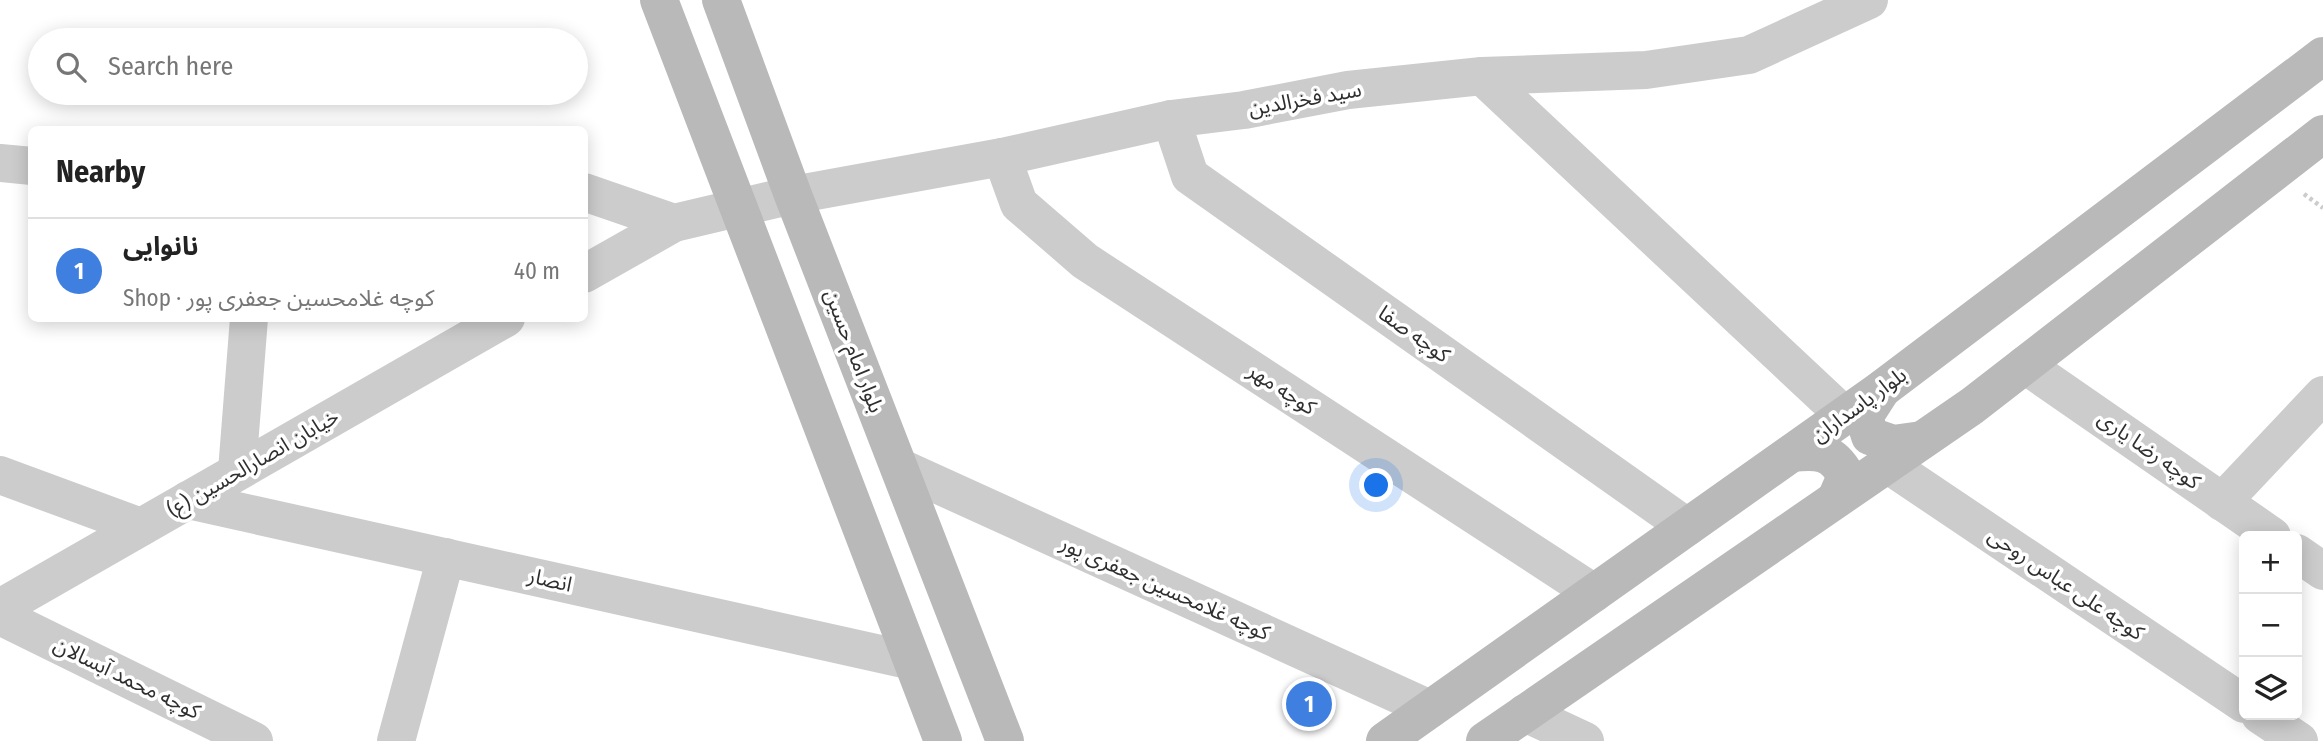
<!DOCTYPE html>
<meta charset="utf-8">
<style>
:root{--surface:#fff;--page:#f2f2f2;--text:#222;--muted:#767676;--line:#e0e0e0;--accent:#dd3e39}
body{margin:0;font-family:"Fira Sans Condensed","Noto Sans Arabic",sans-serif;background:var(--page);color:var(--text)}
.controls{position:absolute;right:21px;bottom:21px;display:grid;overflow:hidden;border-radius:10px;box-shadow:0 4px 18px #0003}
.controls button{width:63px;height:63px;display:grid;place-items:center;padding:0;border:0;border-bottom:2px solid var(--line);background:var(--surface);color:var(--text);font:35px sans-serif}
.you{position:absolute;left:1377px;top:486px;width:24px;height:24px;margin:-18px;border:5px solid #fff;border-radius:50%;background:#1a73e8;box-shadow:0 0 0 10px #1a73e833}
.badge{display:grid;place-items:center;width:46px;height:46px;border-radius:50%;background:var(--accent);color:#fff;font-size:23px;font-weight:700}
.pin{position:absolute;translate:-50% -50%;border:4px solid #fff;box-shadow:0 2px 7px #0006}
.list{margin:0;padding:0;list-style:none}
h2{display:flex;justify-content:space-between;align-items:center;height:91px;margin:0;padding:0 28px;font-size:30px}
h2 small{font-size:23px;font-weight:400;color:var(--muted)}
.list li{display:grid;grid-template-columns:46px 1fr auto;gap:21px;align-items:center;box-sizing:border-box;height:105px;padding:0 28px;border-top:2px solid var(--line)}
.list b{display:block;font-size:26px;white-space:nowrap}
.list p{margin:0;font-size:23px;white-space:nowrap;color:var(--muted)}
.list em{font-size:23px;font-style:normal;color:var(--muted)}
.icon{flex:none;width:38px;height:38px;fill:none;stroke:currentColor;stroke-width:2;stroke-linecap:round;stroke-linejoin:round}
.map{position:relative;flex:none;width:2323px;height:741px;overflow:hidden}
.search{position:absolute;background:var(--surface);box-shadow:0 4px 18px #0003;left:28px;top:28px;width:560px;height:77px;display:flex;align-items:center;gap:18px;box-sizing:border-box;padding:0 24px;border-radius:38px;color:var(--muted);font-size:26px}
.panel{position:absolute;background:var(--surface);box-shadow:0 4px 18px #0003;left:28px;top:126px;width:560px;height:196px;border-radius:10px}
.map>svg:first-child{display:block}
</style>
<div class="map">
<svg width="2323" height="741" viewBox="0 0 2323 741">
<rect width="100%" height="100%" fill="#fff"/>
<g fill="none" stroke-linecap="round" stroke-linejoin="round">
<polyline stroke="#ccc" stroke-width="4.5" stroke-dasharray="3.5 3.5" stroke-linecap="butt" points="2304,194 2323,208"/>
<g stroke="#ccc" stroke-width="38">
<polyline points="1482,76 1844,415"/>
<polyline points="1171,119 1190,176 1687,527"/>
<polyline points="1002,157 1019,204 1085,261 1594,593"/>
<polyline points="0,163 32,166"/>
<polyline points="584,192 674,223"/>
<polyline points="584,274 674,223 793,195 1002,157 1171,119 1244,110 1348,90 1482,76 1646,70 1749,55 1869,0"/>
<polyline points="2025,365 2272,536"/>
<polyline points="1887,464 2244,704"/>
<polyline points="899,467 1430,709"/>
<polyline points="237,471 249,318"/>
<polyline points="0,475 141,527"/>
<polyline points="188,500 912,661"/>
<polyline points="2222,502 2323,395"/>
<polyline points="2297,553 2323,571"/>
<polyline points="0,608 506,318"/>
<polyline points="0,616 254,741"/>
<polyline points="1525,713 1585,741"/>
<polyline points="2260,715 2299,741"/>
<polyline points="396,741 446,557"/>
</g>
<g stroke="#b9b9b9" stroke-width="38">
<polyline points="659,0 943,741"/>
<polyline points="721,0 793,195 1005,741"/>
<polyline points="1882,389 1864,417 1870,436 1893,444 1922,440"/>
<path d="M1792,453C1818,450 1833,451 1846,476L1836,499"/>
<polyline points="1385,741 1882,389 2323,56"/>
<polyline points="1485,741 1972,406 2323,134"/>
</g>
</g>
<g text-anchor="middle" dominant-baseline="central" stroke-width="7" stroke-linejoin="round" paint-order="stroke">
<g font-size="21" fill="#2f2f2f" stroke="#fff">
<text transform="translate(1305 99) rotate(-10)">سید فخرالدین</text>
<text transform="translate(1414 334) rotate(35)">کوچه صفا</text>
<text transform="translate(854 351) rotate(69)">بلوار امام حسین</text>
<text transform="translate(1282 389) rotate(33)">کوچه مهر</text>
<text transform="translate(1859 405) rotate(-36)">بلوار پاسداران</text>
<text transform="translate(2149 450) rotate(35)">کوچه رضا یاری</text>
<text transform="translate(253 463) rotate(-30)">خیابان انصارالحسین (ع)</text>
<text transform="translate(550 580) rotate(13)">انصار</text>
<text transform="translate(2066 584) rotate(34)">کوچه علی عباس روحی</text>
<text transform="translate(1165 588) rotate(24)">کوچه غلامحسین جعفری پور</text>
<text transform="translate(127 678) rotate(26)">کوچه محمد آبسالان</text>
</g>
</g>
</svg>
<div class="controls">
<button>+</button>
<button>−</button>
<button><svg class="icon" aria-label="layers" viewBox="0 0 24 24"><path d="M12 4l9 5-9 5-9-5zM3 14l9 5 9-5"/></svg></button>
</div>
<div class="you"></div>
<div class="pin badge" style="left:1309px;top:704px;background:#3f7fe0">1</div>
<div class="search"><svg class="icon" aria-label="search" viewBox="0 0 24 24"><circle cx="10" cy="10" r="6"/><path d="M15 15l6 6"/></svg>Search here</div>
<section class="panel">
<h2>Nearby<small></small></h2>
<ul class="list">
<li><span class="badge" style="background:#3f7fe0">1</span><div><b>نانوایی</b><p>Shop · کوچه غلامحسین جعفری پور</p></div><em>40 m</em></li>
</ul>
</section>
</div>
